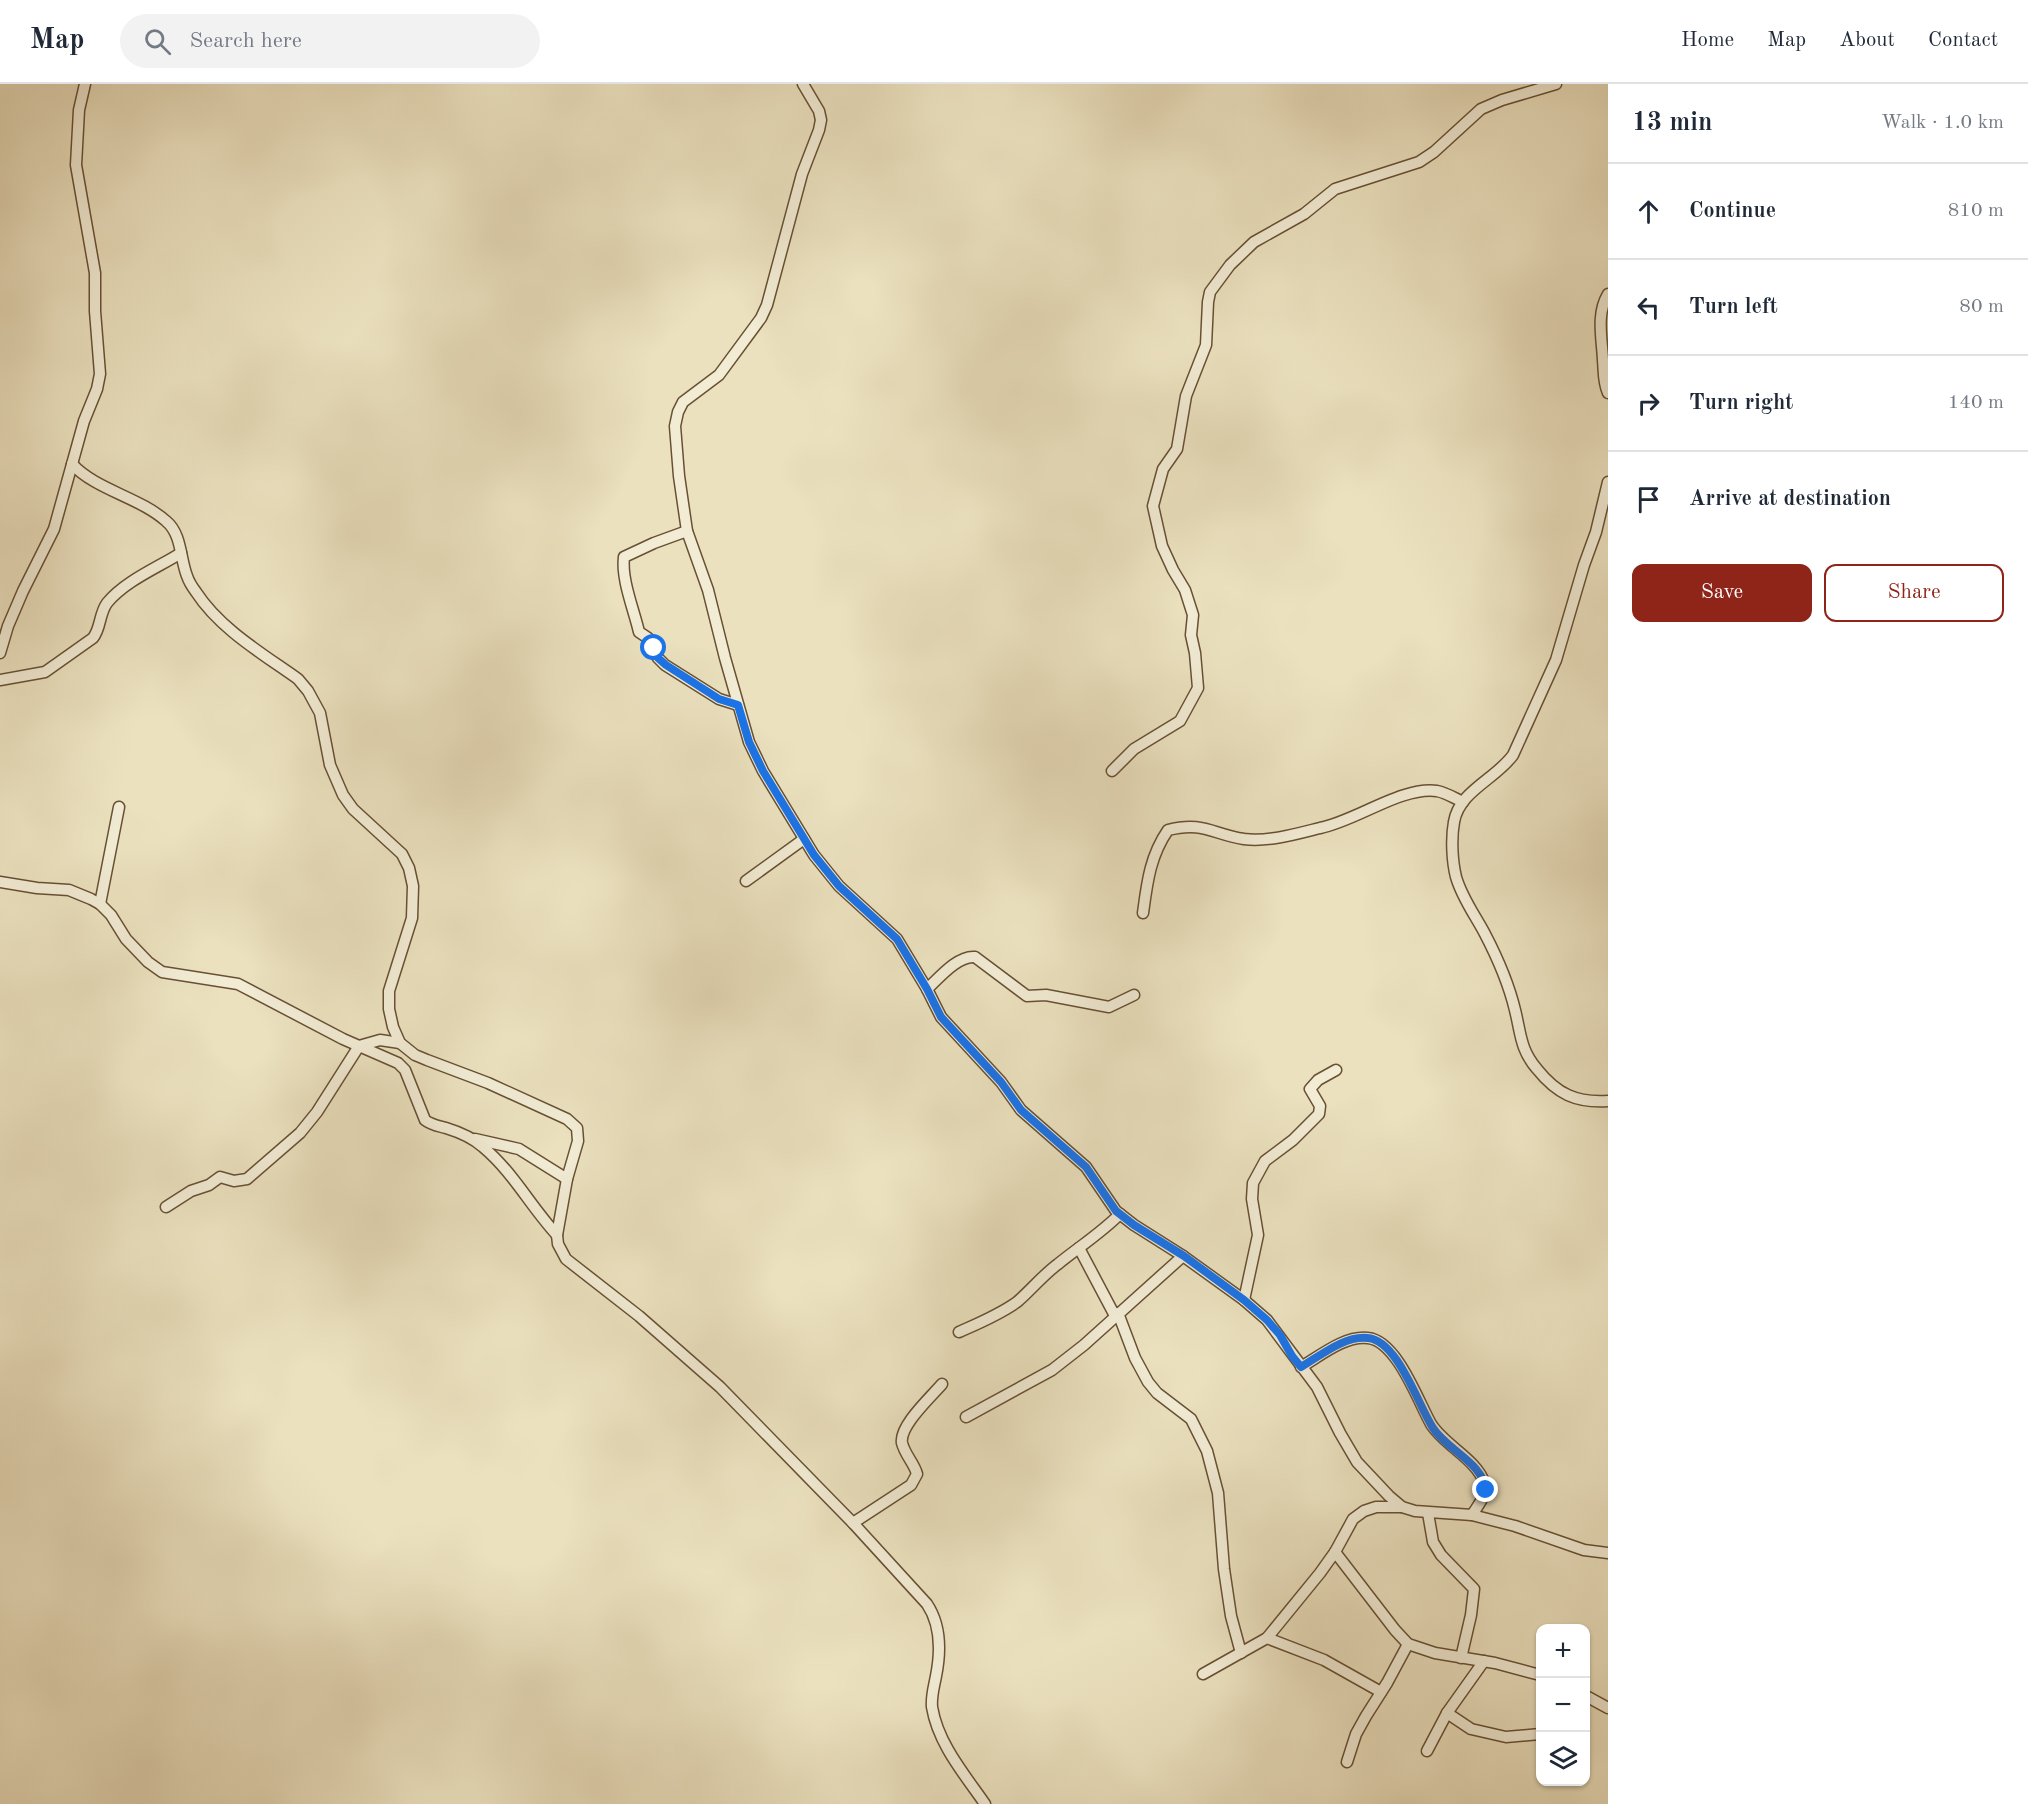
<!DOCTYPE html>
<meta charset="utf-8">
<style>
:root{--surface:#fff;--page:#f2f2f3;--text:#1f2937;--muted:#747a83;--line:#e0e1e3;--accent:#8f2418}
body{margin:0;font-family:"Old Standard TT",serif;background:var(--page);color:var(--text)}
.controls{position:absolute;right:18px;bottom:18px;display:grid;overflow:hidden;border-radius:12px;box-shadow:0 2px 4px #0004}
.controls button{width:54px;height:54px;display:grid;place-items:center;padding:0;border:0;border-bottom:2px solid var(--line);background:var(--surface);color:var(--text);font:30px sans-serif}
.stop{position:absolute;width:18px;height:18px;margin:-14px;border:4px solid #1a73e8;border-radius:50%;background:#fff}
.stop.end{background:#1a73e8;border-color:#fff;box-shadow:0 2px 6px #0008}
.list{margin:0;padding:0;list-style:none}
h2{display:flex;justify-content:space-between;align-items:center;height:78px;margin:0;padding:0 24px;font-size:26px}
h2 small{font-size:20px;font-weight:400;color:var(--muted)}
.list li{display:grid;grid-template-columns:39px 1fr auto;gap:18px;align-items:center;box-sizing:border-box;height:96px;padding:0 24px;border-top:2px solid var(--line)}
.list b{display:block;font-size:22px;white-space:nowrap}
.list em{font-size:20px;font-style:normal;color:var(--muted)}
.actions{display:flex;gap:12px;padding:18px 24px}
.actions a{flex:1;padding:14px 0;border:2px solid var(--accent);border-radius:12px;text-align:center;font-size:21px;color:var(--accent)}
.actions .main{background:var(--accent);color:#fff}
.icon{flex:none;width:33px;height:33px;fill:none;stroke:currentColor;stroke-width:2;stroke-linecap:round;stroke-linejoin:round}
.map{position:relative;flex:none;width:1608px;height:1720px;overflow:hidden}
header{display:flex;align-items:center;gap:36px;box-sizing:border-box;height:84px;padding:0 30px;background:var(--surface);border-bottom:2px solid var(--line)}
header strong{font-size:28px}
nav{display:flex;gap:33px;margin-inline-start:auto;font-size:21px}
.search{width:420px;height:54px;background:var(--page);display:flex;align-items:center;gap:15px;box-sizing:border-box;padding:0 21px;border-radius:33px;color:var(--muted);font-size:22px}
main{display:flex}
aside{flex:1;background:var(--surface)}
.map>svg:first-child{display:block}
</style>
<header>
<strong>Map</strong>
<div class="search"><svg class="icon" aria-label="search" viewBox="0 0 24 24"><circle cx="10" cy="10" r="6"/><path d="M15 15l6 6"/></svg>Search here</div>
<nav><a>Home</a><a>Map</a><a>About</a><a>Contact</a></nav>
</header>
<main>
<div class="map">
<svg width="1608" height="1720" viewBox="0 0 1608 1720">
<rect width="100%" height="100%" fill="#ebe1bf"/>
<filter id="stains"><feTurbulence type="fractalNoise" baseFrequency=".00333" numOctaves="4"/><feColorMatrix values="0 0 0 0 .2 0 0 0 0 .09 0 0 0 0 .02 0 0 0 .5 -.17"/></filter>
<radialGradient id="worn" r=".72"><stop offset=".6" stop-color="#630" stop-opacity="0"/><stop offset="1" stop-color="#630" stop-opacity=".3"/></radialGradient>
<g fill="none" stroke-linecap="round" stroke-linejoin="round">
<g stroke="#685033" stroke-width="13">
<g id="minor">
<polyline points="803,0 819,27 821,36 819,46 802,90 767,221 761,234 719,291 683,318 678,328 675,342 679,392 687,447 708,506 725,574 749,658 763,687 814,771 839,802 897,855 927,905 941,933 1001,998 1021,1026 1086,1083 1116,1127 1134,1141 1183,1172 1244,1216 1267,1236 1317,1303 1340,1349 1357,1378 1389,1412 1402,1423 1415,1427 1472,1431 1515,1442 1584,1466 1608,1469"/>
<path d="M1608,210C1596,230 1602,254 1603,276C1604,287 1603,298 1608,309"/>
<path d="M72,380C96,406 139,413 166,437C182,450 180,475 187,492C189,498 193,504 196,508C220,545 263,570 298,595L308,607L320,629L330,681L343,711L353,725L402,770L409,784L413,802L412,834L389,907V925L393,943L400,959L415,971L427,976L488,999L567,1035L577,1044L578,1057L567,1095L557,1151L558,1160L566,1175L639,1232L720,1303L853,1439L927,1520C941,1541 941,1567 936,1592C934,1603 931,1612 932,1623C938,1660 965,1691 985,1720"/>
<path d="M1608,398L1596,448L1584,481L1556,576L1513,671C1496,695 1459,707 1454,738C1451,754 1452,777 1456,793C1462,814 1475,831 1485,850C1497,873 1509,901 1515,926C1521,950 1520,965 1537,985C1557,1010 1576,1019 1608,1017"/>
<path d="M687,447L654,459L624,473C621,495 634,526 639,548L648,554L658,574L665,581L719,615L738,621"/>
<polyline points="0,569 8,542 23,507 54,445 84,337 97,305 100,290 95,227 95,189 76,81 79,26 85,0"/>
<path d="M0,596L45,588L93,554C101,544 99,530 107,519C125,497 157,484 181,469"/>
<polyline points="1112,687 1134,665 1180,637 1198,604 1195,569 1191,551 1193,531 1185,506 1173,486 1162,462 1153,422 1163,385 1177,365 1186,312 1206,261 1208,218 1210,208 1230,181 1254,158 1304,130 1335,105 1419,78 1434,68 1481,25 1502,16 1556,0"/>
<polyline points="746,797 804,755"/>
<path d="M0,798L37,804L69,806L91,815L100,820L111,831L126,855L148,878L162,888L238,900L343,955L398,979L405,986L425,1036C431,1041 439,1042 446,1044C459,1048 473,1054 483,1063C513,1088 531,1123 557,1151"/>
<polyline points="100,820 119,723"/>
<path d="M1143,829C1147,799 1150,772 1168,746C1203,737 1212,750 1244,755C1269,758 1296,750 1320,744C1356,737 1402,702 1437,707C1447,709 1454,714 1463,718"/>
<path d="M927,905C939,894 958,871 975,873L1027,912L1046,911L1109,923L1134,911"/>
<polyline points="475,1055 519,1065 567,1095"/>
<polyline points="166,1123 191,1107 209,1101 220,1093 234,1097 247,1095 300,1049 317,1028 359,962 380,956 400,959"/>
<polyline points="1079,1164 1115,1232"/>
<polyline points="1244,1216 1258,1151 1252,1115 1253,1099 1265,1077 1293,1056 1319,1030 1320,1022 1310,1005 1318,996 1336,986"/>
<polyline points="1118,1229 1135,1274 1148,1298 1157,1309 1191,1335 1207,1367 1218,1409 1224,1485 1231,1532 1241,1569"/>
<path d="M959,1248C979,1239 999,1231 1017,1218C1031,1206 1043,1191 1058,1180C1079,1163 1101,1149 1120,1130"/>
<path d="M1301,1283C1320,1272 1345,1251 1368,1254C1397,1257 1418,1317 1431,1340C1444,1361 1476,1375 1484,1398C1489,1409 1478,1421 1472,1431"/>
<polyline points="966,1333 1052,1286 1084,1261 1183,1172"/>
<polyline points="1428,1429 1433,1458 1441,1471 1474,1505 1471,1531 1461,1574"/>
<path d="M853,1439L911,1401L917,1390C914,1379 905,1371 902,1359C899,1342 931,1313 942,1300"/>
<polyline points="1335,1468 1395,1546 1408,1560 1435,1569 1495,1579 1540,1591"/>
<polyline points="1267,1554 1324,1576 1381,1608"/>
<polyline points="1203,1590 1267,1554 1320,1489 1335,1468 1353,1435 1364,1427 1376,1423 1402,1423"/>
<polyline points="1586,1612 1608,1624"/>
<polyline points="1447,1629 1471,1645 1506,1653 1540,1650"/>
<polyline points="1427,1667 1447,1629 1484,1577"/>
<polyline points="1347,1678 1356,1650 1366,1632 1387,1599 1408,1560"/>
</g>
</g>
<use href="#minor" stroke="#f2ecd5" stroke-width="10"/>
</g>
<g fill="none" stroke-linecap="round" stroke-linejoin="round">
<path stroke="#1a73e8" stroke-width="8" d="M654,564L658,574L666,581L719,615L738,621L749,658L763,687L814,771L839,802L897,855L927,905L941,933L1001,998L1021,1026L1086,1083L1116,1127L1134,1141L1184,1172L1244,1216L1267,1236L1280,1251L1292,1272L1301,1283C1320,1272 1345,1251 1368,1254C1398,1257 1418,1321 1433,1344C1447,1366 1483,1379 1486,1406"/>
</g>
<rect width="100%" height="100%" filter="url(#stains)"/>
<rect width="100%" height="100%" fill="url(#worn)"/>
</svg>
<div class="controls">
<button>+</button>
<button>−</button>
<button><svg class="icon" aria-label="layers" viewBox="0 0 24 24"><path d="M12 4l9 5-9 5-9-5zM3 14l9 5 9-5"/></svg></button>
</div>
<div class="stop" style="left:654px;top:564px"></div>
<div class="stop end" style="left:1486px;top:1406px"></div>
</div>
<aside>
<h2>13 min<small>Walk · 1.0 km</small></h2>
<ul class="list">
<li><svg class="icon" aria-label="ahead" viewBox="0 0 24 24"><path d="M12 20V5M6 11l6-6 6 6"/></svg><div><b>Continue</b></div><em>810 m</em></li>
<li><svg class="icon" aria-label="left" viewBox="0 0 24 24"><path d="M17 20v-9H6M10 6l-5 5 5 5"/></svg><div><b>Turn left</b></div><em>80 m</em></li>
<li><svg class="icon" aria-label="right" viewBox="0 0 24 24"><path d="M7 20v-9h11M14 6l5 5-5 5"/></svg><div><b>Turn right</b></div><em>140 m</em></li>
<li><svg class="icon" aria-label="arrive" viewBox="0 0 24 24"><path d="M6 21V4h12l-3 4 3 4H6"/></svg><div><b>Arrive at destination</b></div></li>
</ul>
<div class="actions"><a class="main">Save</a><a>Share</a></div>
</aside>
</main>
